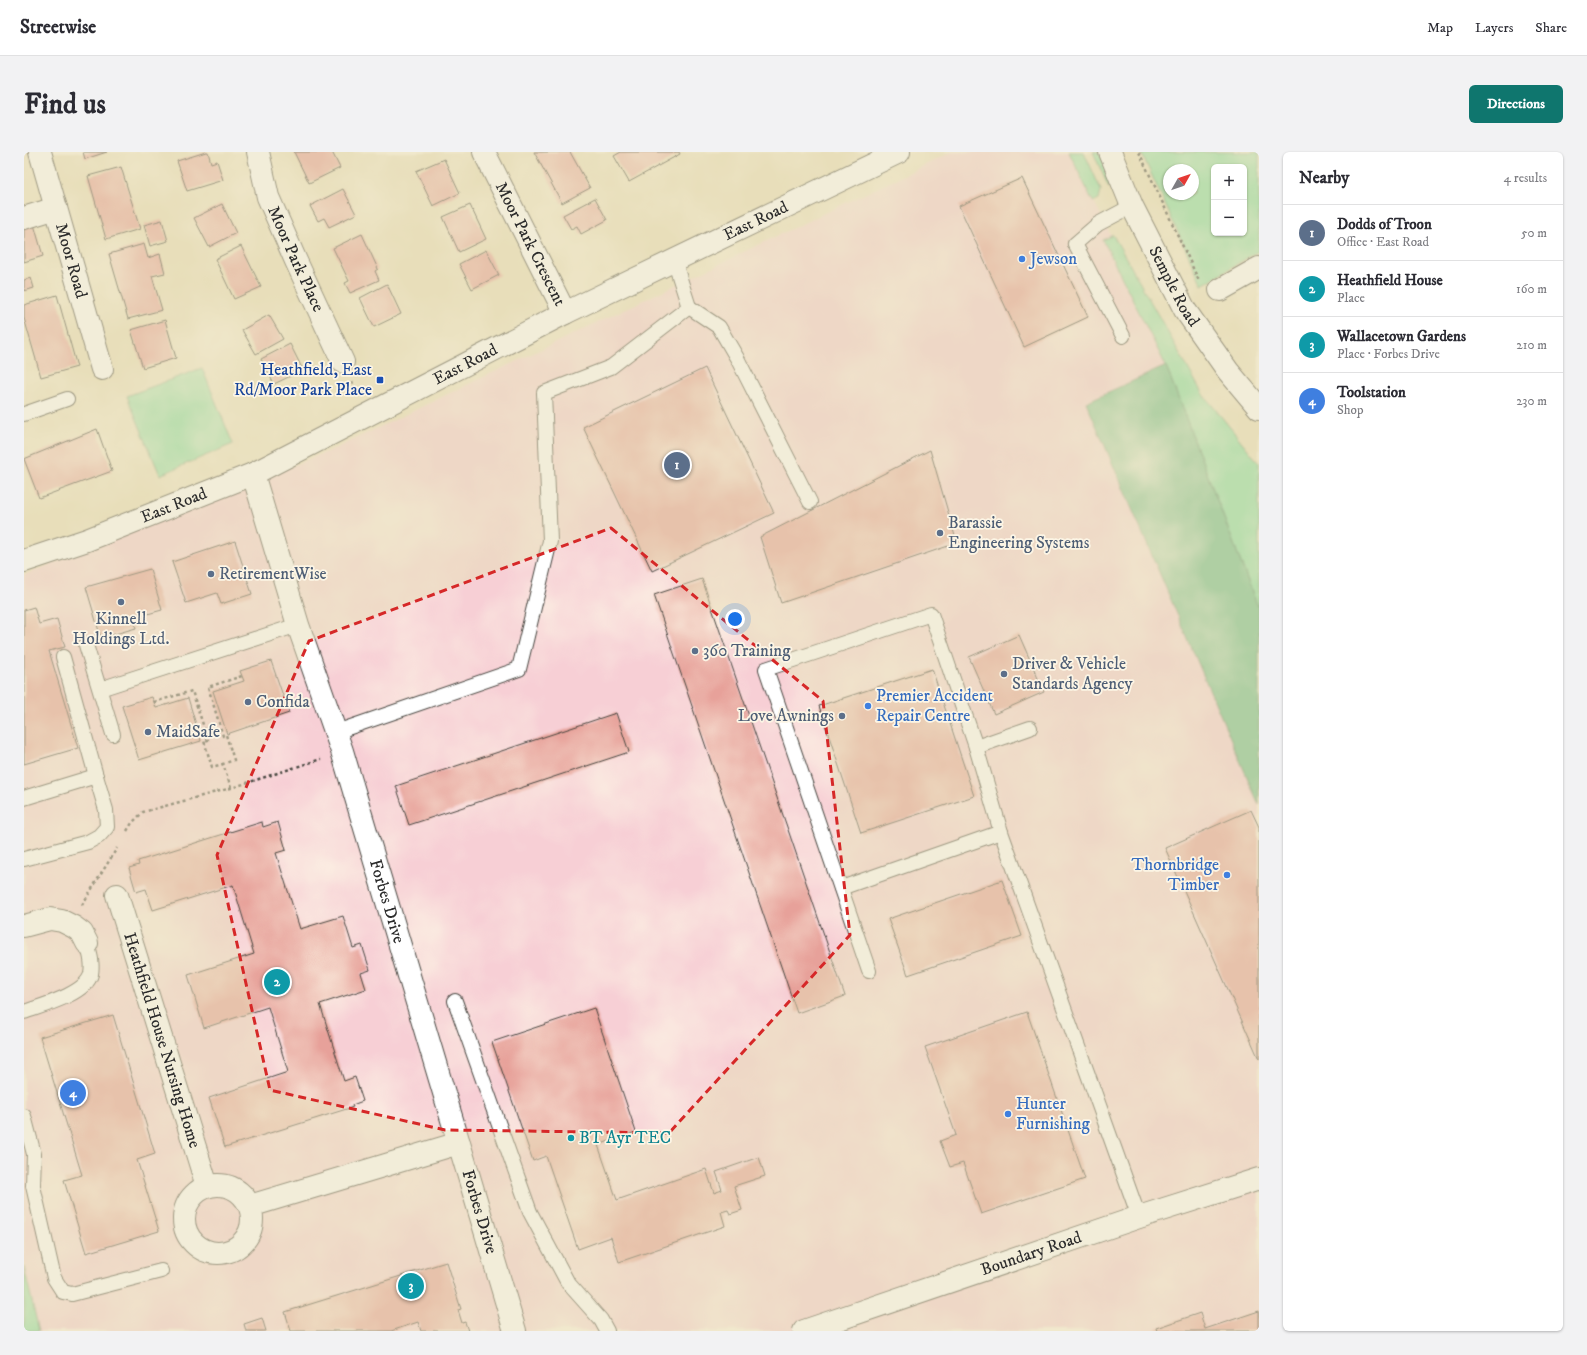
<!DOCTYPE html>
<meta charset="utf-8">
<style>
:root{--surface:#fff;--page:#f2f2f3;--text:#2b2b33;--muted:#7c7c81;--line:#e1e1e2;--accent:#0f766e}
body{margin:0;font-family:"IM FELL DW Pica",serif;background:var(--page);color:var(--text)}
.controls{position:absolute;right:12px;top:12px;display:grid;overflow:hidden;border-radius:6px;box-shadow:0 1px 3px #0004}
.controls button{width:36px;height:36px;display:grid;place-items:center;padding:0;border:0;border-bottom:1px solid var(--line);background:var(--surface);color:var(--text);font:20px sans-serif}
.compass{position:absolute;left:1139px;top:12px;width:36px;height:36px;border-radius:50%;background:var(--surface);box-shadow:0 1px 3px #0004;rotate:50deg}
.you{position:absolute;left:711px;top:467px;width:14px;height:14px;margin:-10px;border:3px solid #fff;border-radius:50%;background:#1a73e8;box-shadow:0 0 0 6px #1a73e833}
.badge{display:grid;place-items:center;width:26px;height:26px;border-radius:50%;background:var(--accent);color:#fff;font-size:13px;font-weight:700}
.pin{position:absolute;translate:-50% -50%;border:2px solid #fff;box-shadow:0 1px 4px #0006}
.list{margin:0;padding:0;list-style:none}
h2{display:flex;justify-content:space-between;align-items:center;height:52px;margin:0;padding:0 16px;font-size:17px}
h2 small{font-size:13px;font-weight:400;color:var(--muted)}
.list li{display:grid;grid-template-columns:26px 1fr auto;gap:12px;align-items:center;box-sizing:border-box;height:56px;padding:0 16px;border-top:1px solid var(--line)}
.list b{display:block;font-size:15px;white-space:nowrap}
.list p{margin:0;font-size:13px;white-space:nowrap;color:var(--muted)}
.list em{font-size:13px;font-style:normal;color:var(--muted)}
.map{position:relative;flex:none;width:1235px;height:1179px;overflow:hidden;border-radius:6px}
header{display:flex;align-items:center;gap:24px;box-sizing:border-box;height:56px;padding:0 20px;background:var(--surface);border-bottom:1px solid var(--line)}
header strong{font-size:19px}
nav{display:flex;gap:22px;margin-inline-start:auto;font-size:14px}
.intro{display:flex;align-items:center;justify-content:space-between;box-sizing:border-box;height:96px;padding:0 24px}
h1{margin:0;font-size:28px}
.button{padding:10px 18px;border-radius:6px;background:var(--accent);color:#fff;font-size:14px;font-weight:700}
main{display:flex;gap:24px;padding:0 24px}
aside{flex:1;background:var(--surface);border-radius:6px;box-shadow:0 1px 3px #0004}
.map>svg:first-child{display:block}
</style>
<header>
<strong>Streetwise</strong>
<nav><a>Map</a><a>Layers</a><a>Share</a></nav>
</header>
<div class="intro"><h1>Find us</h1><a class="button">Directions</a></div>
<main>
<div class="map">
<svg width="1235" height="1179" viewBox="0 0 1235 1179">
<rect width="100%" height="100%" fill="#fcf5e5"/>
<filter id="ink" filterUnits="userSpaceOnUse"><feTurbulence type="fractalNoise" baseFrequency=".025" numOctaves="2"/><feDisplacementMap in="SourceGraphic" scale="8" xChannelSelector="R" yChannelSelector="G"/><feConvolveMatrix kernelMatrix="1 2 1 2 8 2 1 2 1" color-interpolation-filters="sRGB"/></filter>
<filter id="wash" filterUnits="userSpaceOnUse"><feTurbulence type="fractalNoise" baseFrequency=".012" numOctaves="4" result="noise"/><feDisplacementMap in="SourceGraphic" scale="16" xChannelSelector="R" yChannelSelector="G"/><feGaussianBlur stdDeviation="0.9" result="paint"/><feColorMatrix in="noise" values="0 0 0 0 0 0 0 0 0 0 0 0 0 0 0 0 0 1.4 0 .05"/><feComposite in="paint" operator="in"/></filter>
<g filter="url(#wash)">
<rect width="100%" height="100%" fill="#e8deba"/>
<polygon fill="#f7cfd5" points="928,0 1046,0 1151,215 1062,251 1235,653 1235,1179 15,1179 0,1110 0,423 312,296"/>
<g fill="#86dda1" stroke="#588466" fill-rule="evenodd">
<polygon points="1045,0 1060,0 1077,38 1075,47 1069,50"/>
<polygon points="1069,0 1075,0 1087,25 1085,36"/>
<path d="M1117,0H1235V99L1178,133ZM1190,15H1220V81H1190ZM1145,18H1169V42H1145Z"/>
<polygon points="1089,83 1178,241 1235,311 1235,458 1142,214 1079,88"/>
<polygon points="178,216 209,292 136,323 103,244"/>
<polygon points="0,1115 15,1179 0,1179"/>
</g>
<polygon fill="#6cbc87" stroke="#4c7459" points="1142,214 1235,458 1235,653 1062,250"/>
<g id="blocks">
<g fill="#e7a19a">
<polygon points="59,0 83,0 61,7"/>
<polygon points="182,0 184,0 187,11 193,9 199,28 163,39 153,9"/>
<polygon points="270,0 308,0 316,16 285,31"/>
<polygon points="510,0 546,0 566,36 538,51"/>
<polygon points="597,0 655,0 656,2 605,30 590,4"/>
<polygon points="420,7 436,41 409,54 392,19"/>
<polygon points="97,15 116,77 82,87 64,24"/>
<polygon points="998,26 1064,165 1000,195 935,54"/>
<polygon points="319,37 332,62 305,75 300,66 294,69 286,54"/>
<polygon points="571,46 583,68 557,82 553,74 547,77 539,63"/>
<polygon points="198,52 212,81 185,95 170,66"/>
<polygon points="446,53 462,87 435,100 419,65"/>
<polygon points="138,68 144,89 126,94 120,73"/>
<polygon points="9,69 19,104 0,110 0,71"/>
<polygon points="338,82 354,117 351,119 355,128 326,141 321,131 325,129 309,96"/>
<polygon points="120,92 124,106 136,102 141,121 128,124 138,158 104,167 85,102"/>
<polygon points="217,94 237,135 210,147 191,107"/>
<polygon points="462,98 475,123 448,137 435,112"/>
<polygon points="7,126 10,136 0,139 0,128"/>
<polygon points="363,132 377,162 350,175 336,146"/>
<polygon points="33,143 53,215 17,225 0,166 0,153"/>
<polygon points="245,163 259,187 232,202 218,178"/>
<polygon points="141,168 152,206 119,216 107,178"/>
<polygon points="266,192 279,218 250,232 237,207"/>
<polygon points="681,216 750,361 628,419 559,275"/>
<polygon points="73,277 88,319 15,346 0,307"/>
<polygon points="906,298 933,391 757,451 736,385"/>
<polygon points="211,389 228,442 197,452 193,441 162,451 148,410"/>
<polygon points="126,417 138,458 109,466 112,476 77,486 62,435"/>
<polygon points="678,427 821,844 773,861 630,443"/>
<polygon points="10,455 15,472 33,467 41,495 25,499 54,596 0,612 0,458"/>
<polygon points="995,483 1020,540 970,562 945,505"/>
<polygon points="247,509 265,561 203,582 189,539 220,529 216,519"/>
<polygon points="908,517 950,644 837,681 795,554"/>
<polygon points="128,545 132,556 164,546 177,589 115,608 98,554"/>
<polygon points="592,561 605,600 385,673 372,634"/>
<polygon points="1227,658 1235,675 1235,907 1141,696"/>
<polygon points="238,670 239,675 254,670 262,698 252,701 276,777 319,764 329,796 338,793 346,818 337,821 342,837 296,852 320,929 331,925 339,949 328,953 329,955 201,995 185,946 264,920 244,855 180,876 164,823 230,802 209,733 129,758 122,737 112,740 105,716 115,713 114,709"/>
<polygon points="978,728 998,784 884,823 864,767"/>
<polygon points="570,856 612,980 574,993 593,1048 682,1017 690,1041 698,1038 692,1020 735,1005 741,1024 710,1034 718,1058 706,1062 704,1058 697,1060 701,1074 595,1110 587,1085 554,1097 522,1004 509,1009 468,890"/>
<polygon points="1003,860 1061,1027 957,1062 939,1011 926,1015 916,989 932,983 901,895"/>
<polygon points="89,863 131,1002 113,1008 135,1079 62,1101 40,1028 58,1023 16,885"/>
<polygon points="422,1110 437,1157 434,1158 438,1171 441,1170 444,1179 397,1179 394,1170 367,1179 267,1179 261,1160"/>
<polygon points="1235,1159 1235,1179 1133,1179 1132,1176 1176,1161 1181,1177"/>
<polygon points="238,1166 242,1179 222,1179 220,1172"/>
</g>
</g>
</g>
<g filter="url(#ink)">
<use href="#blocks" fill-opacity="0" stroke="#474640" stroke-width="1"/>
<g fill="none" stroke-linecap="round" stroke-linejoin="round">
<g stroke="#474640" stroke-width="16">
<g id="lane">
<polyline points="665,155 695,175 713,206 786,350"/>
<polyline points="1099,184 1051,92 1074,72 1108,54"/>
<polyline points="0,262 43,247"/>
<polyline points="62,493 89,582"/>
<polyline points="39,505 72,624"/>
<polyline points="76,537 274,473"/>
<polyline points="312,580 495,517 526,389 520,241 587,215 665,155 650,108"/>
<polyline points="952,595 1006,576"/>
<polyline points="0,646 72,624 82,658 83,675 75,684 64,690 0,707"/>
<polyline points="817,736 977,680"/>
<polyline points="845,819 742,517 907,462 952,595 977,680 1115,1065"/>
<polyline points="431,849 506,1060 544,1131 577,1168 583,1179"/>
<path d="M0,860C17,854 62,842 67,822C69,811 66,802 63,791"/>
<polyline points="0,964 10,1002 9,1034 30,1126 39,1140 48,1142 137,1119"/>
</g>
</g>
<g stroke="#474640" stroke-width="24">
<g id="street">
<path id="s1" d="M16,0L78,217"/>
<path id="s2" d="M234,0L244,45L272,109L319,210"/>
<path id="s3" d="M460,0L541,161"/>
<polyline points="0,66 32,56"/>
<polyline points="1196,138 1235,116"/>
<path id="s4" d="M229,322L274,473L318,599L491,1179"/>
<path id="s5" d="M93,743L183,1034"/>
<polyline points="0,774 26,767 38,769 50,775 58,781 63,791"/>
<circle cx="194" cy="1067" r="34"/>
<polyline points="226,1054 435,991"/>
<path id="s6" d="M780,1179L1115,1065L1235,1027"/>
</g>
</g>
<g stroke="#474640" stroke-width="24">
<g id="secondary">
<path id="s7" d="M1086,0L1108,54L1161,158L1204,219L1235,256"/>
<path id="s8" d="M0,409L63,388L229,322L541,161L875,0"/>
</g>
</g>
<g stroke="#474640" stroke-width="2.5" stroke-dasharray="3 3" stroke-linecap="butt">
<polyline points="1115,0 1175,129"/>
<polyline points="328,230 331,239"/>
<polyline points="130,550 168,539 184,588 180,589 188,615 199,612"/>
<polyline points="207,636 199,612 210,608 202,583 199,584 184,535 218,524"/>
<polyline points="103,679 108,671 119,660 207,636 297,607"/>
<polyline points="58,753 93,696"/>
</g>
<use href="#lane" stroke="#fff" stroke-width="14"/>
<use href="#street" stroke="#fff" stroke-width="22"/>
<use href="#secondary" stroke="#fff" stroke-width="22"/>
</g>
</g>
<path d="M0 0H1235V1179H0ZM587,376L799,549L826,783L645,981L421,978L246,938L193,703L285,489Z" fill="#e8deba" fill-opacity=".55" fill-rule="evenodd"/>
<path fill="none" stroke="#d62828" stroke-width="3" stroke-dasharray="8 5" stroke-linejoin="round" d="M587,376L799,549L826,783L645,981L421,978L246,938L193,703L285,489Z"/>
<g fill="#3f7fe0" stroke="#fcf5e5" stroke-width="1.5">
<circle cx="998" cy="107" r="4"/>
<circle cx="844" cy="554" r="4"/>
<circle cx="1203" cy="723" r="4"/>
<circle cx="984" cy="962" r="4"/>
</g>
<rect fill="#1a4fb4" stroke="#fcf5e5" stroke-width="1.5" x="352" y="224" width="8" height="8" rx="2"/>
<g fill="#5c6f8a" stroke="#fcf5e5" stroke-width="1.5">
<circle cx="916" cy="381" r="4"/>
<circle cx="187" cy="422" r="4"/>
<circle cx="97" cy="450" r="4"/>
<circle cx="671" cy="499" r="4"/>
<circle cx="980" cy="522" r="4"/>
<circle cx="224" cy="550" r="4"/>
<circle cx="818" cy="564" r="4"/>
<circle cx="124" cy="580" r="4"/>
</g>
<circle fill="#0f9aa8" stroke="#fcf5e5" stroke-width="1.5" cx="547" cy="986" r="4"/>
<g text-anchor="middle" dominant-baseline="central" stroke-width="3.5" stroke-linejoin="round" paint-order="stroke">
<g font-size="17" fill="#2b2b2b" stroke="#fcf5e5">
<text stroke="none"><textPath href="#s8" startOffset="808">East Road</textPath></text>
<text stroke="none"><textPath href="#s3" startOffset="103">Moor Park Crescent</textPath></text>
<text stroke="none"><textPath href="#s2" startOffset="114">Moor Park Place</textPath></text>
<text stroke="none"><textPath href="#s1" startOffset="113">Moor Road</textPath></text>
<text stroke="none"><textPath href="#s7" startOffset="149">Semple Road</textPath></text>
<text stroke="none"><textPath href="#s8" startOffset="484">East Road</textPath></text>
<text stroke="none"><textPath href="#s8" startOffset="160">East Road</textPath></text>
<text stroke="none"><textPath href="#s4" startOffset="448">Forbes Drive</textPath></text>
<text stroke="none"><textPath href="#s5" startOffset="152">Heathfield House Nursing Home</textPath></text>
<text stroke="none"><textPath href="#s4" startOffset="772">Forbes Drive</textPath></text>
<text stroke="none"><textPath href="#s6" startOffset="240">Boundary Road</textPath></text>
</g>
<g font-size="17" fill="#366cbe" stroke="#fcf5e5" text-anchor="start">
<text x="1006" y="107">Jewson</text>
<text x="852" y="544">Premier Accident<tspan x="852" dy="20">Repair Centre</tspan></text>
<text x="1195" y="713" text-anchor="end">Thornbridge<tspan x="1195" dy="20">Timber</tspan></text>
<text x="992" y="952">Hunter<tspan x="992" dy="20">Furnishing</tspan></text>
</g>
<g font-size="17" fill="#164399" stroke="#fcf5e5" text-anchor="end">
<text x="348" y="218">Heathfield, East<tspan x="348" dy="20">Rd/Moor Park Place</tspan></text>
</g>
<g font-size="17" fill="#4e5e75" stroke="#fcf5e5" text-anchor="start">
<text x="924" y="371">Barassie<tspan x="924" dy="20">Engineering Systems</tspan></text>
<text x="195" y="422">RetirementWise</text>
<text x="97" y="467" text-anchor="middle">Kinnell<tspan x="97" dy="20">Holdings Ltd.</tspan></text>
<text x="679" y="499">360 Training</text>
<text x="988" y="512">Driver &amp; Vehicle<tspan x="988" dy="20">Standards Agency</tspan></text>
<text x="232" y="550">Confida</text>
<text x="810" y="564" text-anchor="end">Love Awnings</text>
<text x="132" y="580">MaidSafe</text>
</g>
<g font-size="17" fill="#0d838f" stroke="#fcf5e5" text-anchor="start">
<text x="555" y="986">BT Ayr TEC</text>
</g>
</g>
</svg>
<div class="controls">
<button>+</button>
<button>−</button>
</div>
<svg class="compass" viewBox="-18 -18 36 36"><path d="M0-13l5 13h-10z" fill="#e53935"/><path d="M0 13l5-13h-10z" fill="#7c7c81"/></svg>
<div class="you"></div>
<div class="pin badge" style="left:653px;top:313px;background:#5c6f8a">1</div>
<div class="pin badge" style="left:253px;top:830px;background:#0f9aa8">2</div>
<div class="pin badge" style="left:387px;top:1134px;background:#0f9aa8">3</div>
<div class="pin badge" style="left:49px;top:941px;background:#3f7fe0">4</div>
</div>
<aside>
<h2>Nearby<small>4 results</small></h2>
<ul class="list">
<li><span class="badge" style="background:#5c6f8a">1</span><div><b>Dodds of Troon</b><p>Office · East Road</p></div><em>50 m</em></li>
<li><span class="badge" style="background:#0f9aa8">2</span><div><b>Heathfield House</b><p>Place</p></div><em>160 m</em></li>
<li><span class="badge" style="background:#0f9aa8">3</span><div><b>Wallacetown Gardens</b><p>Place · Forbes Drive</p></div><em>210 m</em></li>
<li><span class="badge" style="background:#3f7fe0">4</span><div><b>Toolstation</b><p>Shop</p></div><em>230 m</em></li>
</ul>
</aside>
</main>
